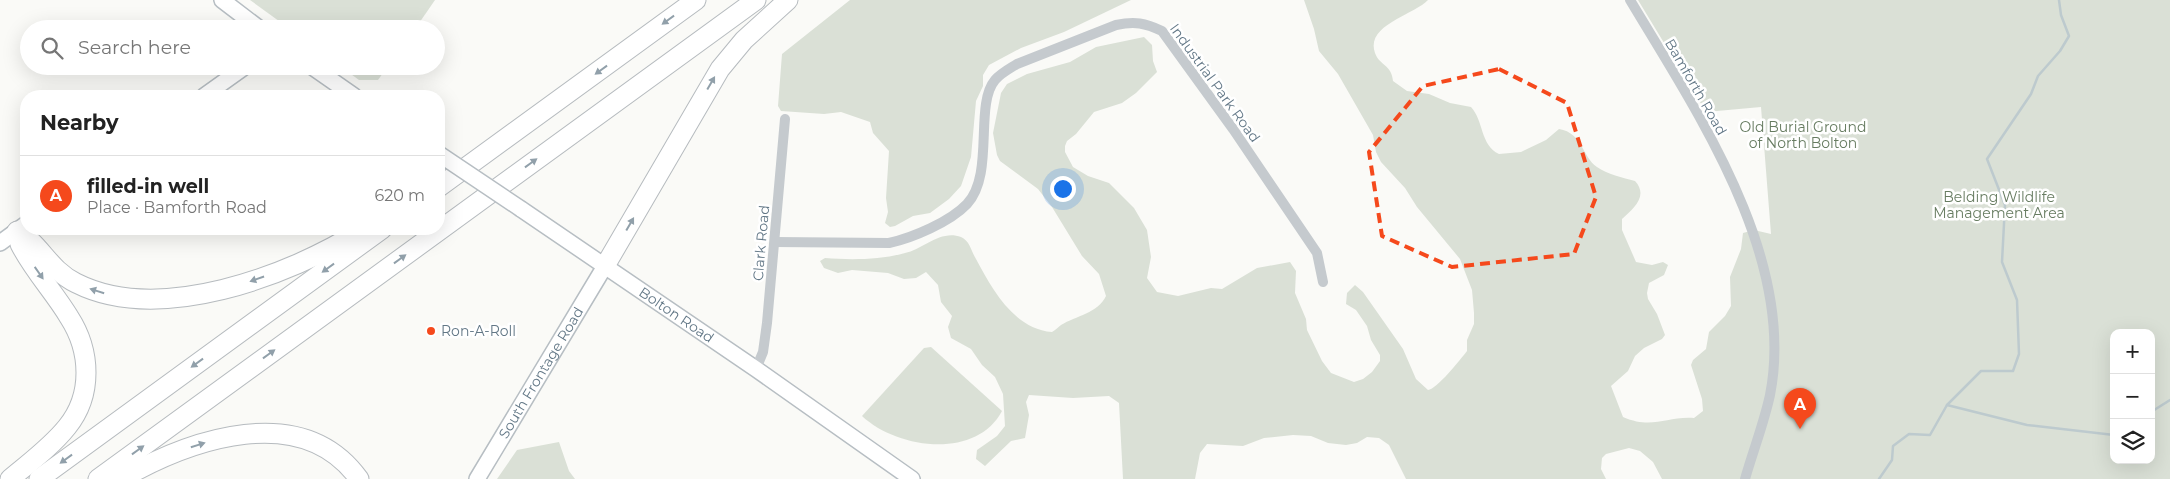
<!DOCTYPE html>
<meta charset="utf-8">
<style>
:root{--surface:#fff;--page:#f6f6f6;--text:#222;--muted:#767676;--line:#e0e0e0;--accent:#f5491c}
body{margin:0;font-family:Montserrat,sans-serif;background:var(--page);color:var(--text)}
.controls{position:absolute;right:15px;bottom:15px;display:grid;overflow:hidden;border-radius:10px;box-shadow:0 5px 20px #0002}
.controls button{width:45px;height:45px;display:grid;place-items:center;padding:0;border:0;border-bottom:1px solid var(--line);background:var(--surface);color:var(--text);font:25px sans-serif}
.you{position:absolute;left:1062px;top:188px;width:18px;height:18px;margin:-12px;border:4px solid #fff;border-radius:50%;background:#1a73e8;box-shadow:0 0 0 8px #1a73e833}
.badge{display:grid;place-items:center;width:32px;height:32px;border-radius:50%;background:var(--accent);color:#fff;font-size:16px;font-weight:700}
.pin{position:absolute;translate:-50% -41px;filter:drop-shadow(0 1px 2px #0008)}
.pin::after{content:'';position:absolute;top:26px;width:18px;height:15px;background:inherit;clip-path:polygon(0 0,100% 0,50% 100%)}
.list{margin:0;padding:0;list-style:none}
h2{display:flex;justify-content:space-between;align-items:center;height:65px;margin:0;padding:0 20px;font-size:21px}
h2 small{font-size:16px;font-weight:400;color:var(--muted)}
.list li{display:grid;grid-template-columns:32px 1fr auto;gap:15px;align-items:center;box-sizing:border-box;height:80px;padding:0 20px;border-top:1px solid var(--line)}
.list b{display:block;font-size:19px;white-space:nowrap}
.list p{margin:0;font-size:16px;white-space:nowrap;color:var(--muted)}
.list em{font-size:16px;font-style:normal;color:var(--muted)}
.icon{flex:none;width:28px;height:28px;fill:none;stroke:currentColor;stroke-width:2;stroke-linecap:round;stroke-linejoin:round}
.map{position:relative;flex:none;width:2170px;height:479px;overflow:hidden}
.search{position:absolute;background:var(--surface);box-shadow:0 5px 20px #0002;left:20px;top:20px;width:425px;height:55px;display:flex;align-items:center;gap:12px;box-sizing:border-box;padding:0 18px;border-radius:28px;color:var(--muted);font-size:19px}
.panel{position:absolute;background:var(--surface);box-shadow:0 5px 20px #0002;left:20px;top:90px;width:425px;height:145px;border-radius:20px}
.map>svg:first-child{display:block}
</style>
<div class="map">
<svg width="2170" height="479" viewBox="0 0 2170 479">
<rect width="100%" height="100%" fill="#fafaf7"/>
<g fill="#dae0d6" fill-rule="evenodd">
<polygon points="250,0 435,0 415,29 290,29"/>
<polygon points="850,0 1131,0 1064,32 1021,48 989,65 983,75 983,86 976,101 971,157 961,186 949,199 930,213 913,216 895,226 890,227 885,223 888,212 886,198 889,151 873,133 870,122 841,112 824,114 781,111 778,106 782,54"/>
<path d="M1304,0H1428C1414,15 1365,25 1375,53C1379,65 1392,65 1393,81L1407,91L1429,94L1450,103L1471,107C1484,121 1480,145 1499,154L1521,152L1546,140L1559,129C1583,133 1582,157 1597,167C1607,174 1623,178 1635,181C1649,196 1633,209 1622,219V230L1636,262L1652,265L1663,262L1668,265L1664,275L1649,283L1647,293L1648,299L1657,314L1665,335L1662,339L1644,348L1635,356L1628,371L1611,386L1623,417C1653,430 1666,416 1694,418L1703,411L1702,399L1691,365L1693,360L1706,349L1709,332L1725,316L1731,306L1730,277L1741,249L1743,233L1754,230L1771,234L1761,107L1706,112L1638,0H2170V479H1662L1653,462L1640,451L1629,448L1606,454L1602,458L1601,469L1606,479H1406L1389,445L1379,438L1367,437L1357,443L1346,445L1328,443L1311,436L1293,435L1264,438L1243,446L1207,444L1200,453L1195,479H1123L1119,403L1109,396L1073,398L1029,395L1026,402L1029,415L1025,438L1011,441L985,466L976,459L977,450L997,436L1005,426L1003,394L995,377L982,365L971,349L951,338L948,327L952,316L941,302L938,285L926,272L916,278L904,279L888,273L852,270L838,273L824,268L820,261L825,258C850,260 880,260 905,253C923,249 941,229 961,237C970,241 971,251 976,259C992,289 1014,329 1052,332C1056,330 1058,327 1061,325C1076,316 1098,313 1106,296L1099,274L1082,256L1052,207L1038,189L1000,161L997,155L993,133L1001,93L1007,84L1027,74L1070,62L1096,47L1144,37L1152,45L1153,61L1157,72L1136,93L1122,103L1094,112L1076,134L1067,141L1065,146V152L1073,167L1088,176L1109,183L1134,208L1147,230L1151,257L1147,278L1157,292L1178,296L1211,288L1222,289L1257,268L1290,262L1296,271L1295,293L1306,319L1307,330L1322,361L1331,373L1354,382L1363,379L1372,372L1380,361V355L1371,340L1367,326L1356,310L1346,304L1347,293L1355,285L1363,292L1403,349L1416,379L1428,390C1437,389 1460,360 1467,351V340L1474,324V313L1472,290L1460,259L1417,207L1405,188L1381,162L1376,152L1373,135L1338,74L1319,51L1314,29ZM2114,333H2151V460H2114Z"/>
<polygon points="340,66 388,66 378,80 359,80"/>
<path d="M931,347L1002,411C976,460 897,449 862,416L924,348Z"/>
<polygon points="559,442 569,471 575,479 497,479 517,450"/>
</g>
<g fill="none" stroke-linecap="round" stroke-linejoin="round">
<g stroke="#bdcace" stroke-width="2.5">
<polyline points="1947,405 2027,425 2114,435"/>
<polyline points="2151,412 2170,400"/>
<polyline points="1879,479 1892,460 1893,446 1909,434 1930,435 1947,405 1981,371 2013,371 2019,354 2017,300 2002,262 2005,205 1987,159 2031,94 2038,76 2060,51 2069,36 2061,15 2059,0"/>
</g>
<g stroke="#b7bec3" stroke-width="18">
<g id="secondary">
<polyline points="222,0 260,29"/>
<polyline points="311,66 354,96"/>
<polyline points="204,96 246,66"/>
<path id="s1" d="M521,209L756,369L912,479"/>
<polyline points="0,243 26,224"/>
<path id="s2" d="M477,479L605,266"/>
</g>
</g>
<g stroke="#b6bbbf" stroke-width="21">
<g id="highway">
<polyline points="439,187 696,0"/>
<path d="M17,231C40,243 49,270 76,283C159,325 289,276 362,230"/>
<polyline points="605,266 720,69 744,40 788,0"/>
<path d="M10,479C29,463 51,447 67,427C93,395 91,351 69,317C54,292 33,270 20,244"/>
<polyline points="39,479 382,229"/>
<polyline points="98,479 756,0"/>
<path d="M121,479C191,439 302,400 359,479"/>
</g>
</g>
<g stroke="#c5cace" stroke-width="10">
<path d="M1630,0C1697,112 1797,258 1770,395C1764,423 1753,451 1745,479"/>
<path d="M775,242L889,243C912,238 950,222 967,204C995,174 974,105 995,80C1001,73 1009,69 1017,64L1116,25C1135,21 1145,23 1162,31L1233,129L1317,253L1323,282"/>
<polyline points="756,369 763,352 767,323 785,119"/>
</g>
<use href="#secondary" stroke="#fff" stroke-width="15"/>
<use href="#highway" stroke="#fff" stroke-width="19"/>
<g stroke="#b7bec3" stroke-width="18" stroke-linecap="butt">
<polyline id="secondary-bridge" points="439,154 521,209"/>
</g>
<use href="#secondary-bridge" stroke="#fff" stroke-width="15"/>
</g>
<defs><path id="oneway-solid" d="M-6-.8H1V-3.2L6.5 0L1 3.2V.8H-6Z" transform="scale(1.25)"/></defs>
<g fill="#91a0aa">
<use href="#oneway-solid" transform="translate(668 20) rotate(144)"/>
<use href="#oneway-solid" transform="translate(601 70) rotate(144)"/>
<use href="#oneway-solid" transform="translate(711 83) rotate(-60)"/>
<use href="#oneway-solid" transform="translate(531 163) rotate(-36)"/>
<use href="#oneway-solid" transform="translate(630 224) rotate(-60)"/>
<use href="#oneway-solid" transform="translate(400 259) rotate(-36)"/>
<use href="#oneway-solid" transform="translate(328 268) rotate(144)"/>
<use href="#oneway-solid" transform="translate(39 273) rotate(55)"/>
<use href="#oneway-solid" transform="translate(257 279) rotate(161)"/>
<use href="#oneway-solid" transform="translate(97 291) rotate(-163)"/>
<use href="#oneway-solid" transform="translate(269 354) rotate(-36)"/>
<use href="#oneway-solid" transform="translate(197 363) rotate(144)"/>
<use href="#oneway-solid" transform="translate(198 445) rotate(-17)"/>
<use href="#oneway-solid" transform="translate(138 450) rotate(-36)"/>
<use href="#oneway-solid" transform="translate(66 459) rotate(144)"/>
</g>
<path fill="none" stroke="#f5491c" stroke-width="4" stroke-dasharray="10 6" stroke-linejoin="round" d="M1499,69L1567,103L1596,197L1574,254L1452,267L1382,236L1369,152L1423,86Z"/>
<circle fill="#f5491c" stroke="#fff" stroke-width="2" cx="431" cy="331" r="5"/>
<g text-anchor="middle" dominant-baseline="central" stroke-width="5" stroke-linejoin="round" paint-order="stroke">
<g font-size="14" fill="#627786" stroke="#fff">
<text transform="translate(1215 83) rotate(54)">Industrial Park Road</text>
<text transform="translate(1696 87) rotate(60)">Bamforth Road</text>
<text transform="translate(761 243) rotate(-85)">Clark Road</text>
<text stroke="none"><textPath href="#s1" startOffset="188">Bolton Road</textPath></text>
<text stroke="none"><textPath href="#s2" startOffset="124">South Frontage Road</textPath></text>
</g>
<g font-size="14" fill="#677c61" stroke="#fff">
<text x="1803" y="127">Old Burial Ground<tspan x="1803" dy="16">of North Bolton</tspan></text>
<text x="1999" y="197">Belding Wildlife<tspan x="1999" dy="16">Management Area</tspan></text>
</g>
<g font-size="14" fill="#627786" stroke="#fff" text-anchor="start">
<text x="441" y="331">Ron-A-Roll</text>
</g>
</g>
</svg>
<div class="controls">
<button>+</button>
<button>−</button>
<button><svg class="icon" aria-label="layers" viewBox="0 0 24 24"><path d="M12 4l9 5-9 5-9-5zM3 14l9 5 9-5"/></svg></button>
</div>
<div class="you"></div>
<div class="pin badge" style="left:1800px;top:429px">A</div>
<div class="search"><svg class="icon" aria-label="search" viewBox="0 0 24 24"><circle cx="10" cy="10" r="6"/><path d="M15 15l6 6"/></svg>Search here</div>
<section class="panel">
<h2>Nearby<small></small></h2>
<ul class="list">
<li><span class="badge">A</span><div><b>filled-in well</b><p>Place · Bamforth Road</p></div><em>620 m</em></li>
</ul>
</section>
</div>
